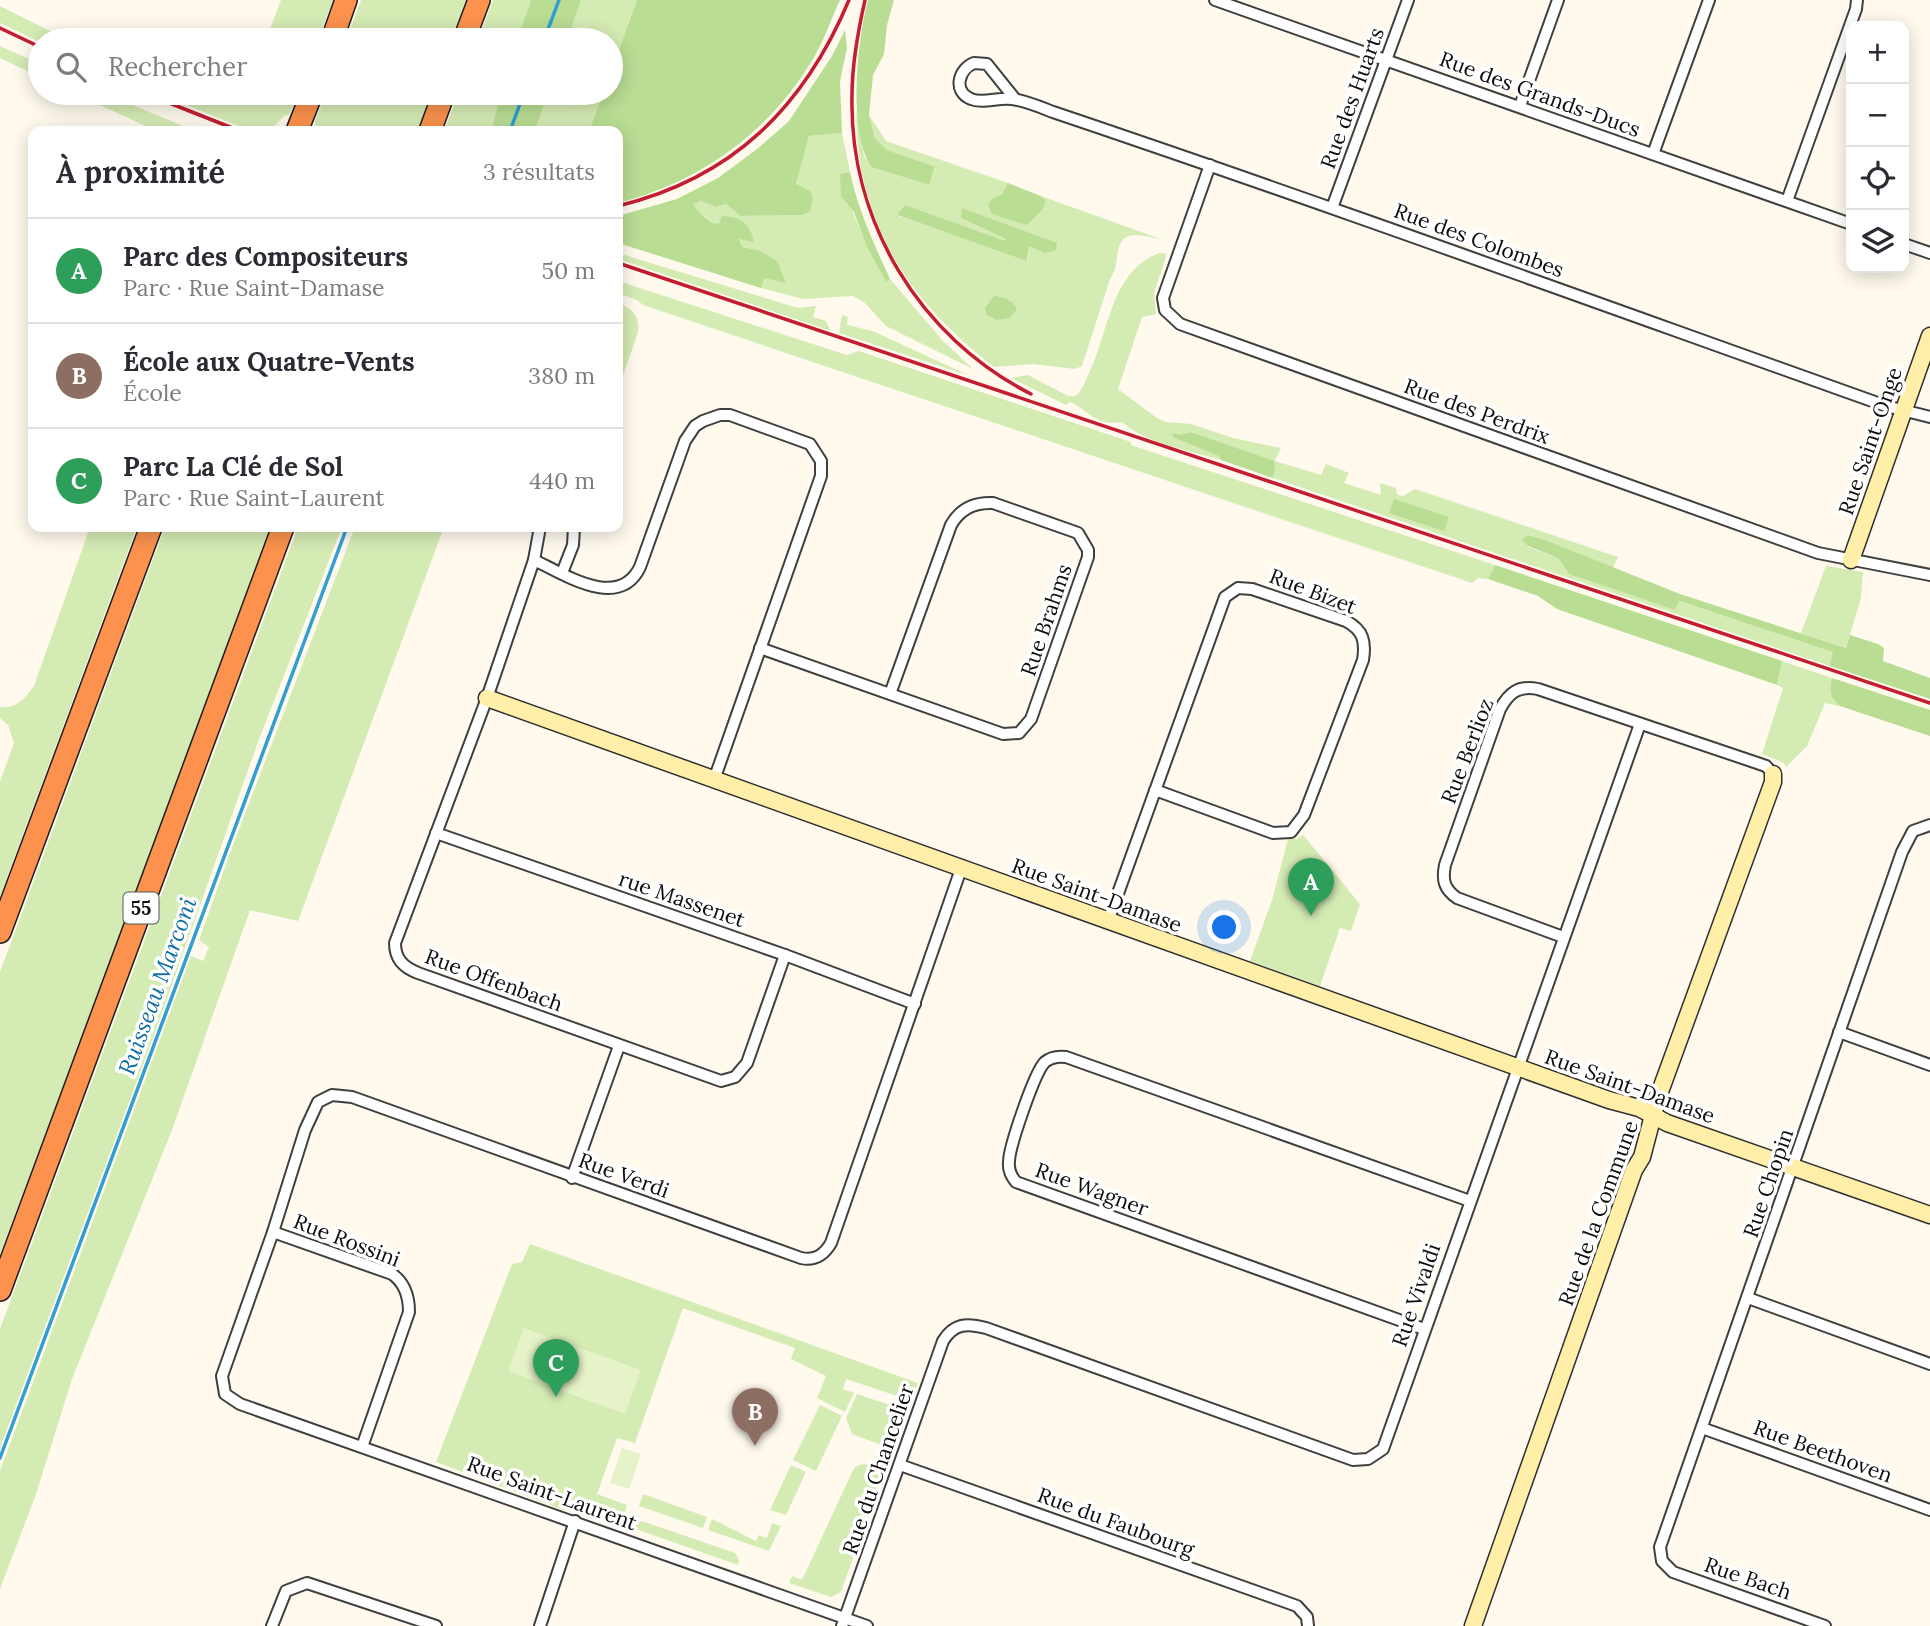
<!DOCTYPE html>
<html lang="fr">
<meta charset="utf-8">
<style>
:root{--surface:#fff;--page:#f7f7f7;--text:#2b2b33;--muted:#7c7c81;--line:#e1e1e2;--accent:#111827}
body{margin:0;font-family:Lora,serif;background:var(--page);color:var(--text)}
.controls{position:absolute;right:21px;top:21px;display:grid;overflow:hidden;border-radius:14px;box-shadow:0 4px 18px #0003}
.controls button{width:63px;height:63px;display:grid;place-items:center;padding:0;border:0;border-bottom:2px solid var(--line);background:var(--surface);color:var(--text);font:35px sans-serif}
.you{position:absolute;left:1225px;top:928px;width:24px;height:24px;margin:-18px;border:5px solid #fff;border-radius:50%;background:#1a73e8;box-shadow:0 0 0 10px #1a73e833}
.badge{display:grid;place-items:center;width:46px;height:46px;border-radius:50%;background:var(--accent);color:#fff;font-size:23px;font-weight:700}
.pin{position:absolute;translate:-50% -58px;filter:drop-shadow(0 2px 4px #0008)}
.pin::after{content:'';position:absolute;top:37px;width:24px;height:21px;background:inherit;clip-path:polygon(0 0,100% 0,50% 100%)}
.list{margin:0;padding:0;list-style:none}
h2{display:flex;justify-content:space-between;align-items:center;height:91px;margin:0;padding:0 28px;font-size:30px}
h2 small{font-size:23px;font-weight:400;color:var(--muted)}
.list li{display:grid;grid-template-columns:46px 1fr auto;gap:21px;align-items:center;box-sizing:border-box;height:105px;padding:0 28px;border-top:2px solid var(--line)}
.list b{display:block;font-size:26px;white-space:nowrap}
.list p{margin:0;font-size:23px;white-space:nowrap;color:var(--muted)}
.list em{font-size:23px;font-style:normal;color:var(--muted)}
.icon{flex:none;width:38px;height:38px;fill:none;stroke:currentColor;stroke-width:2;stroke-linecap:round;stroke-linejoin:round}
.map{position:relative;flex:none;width:1930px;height:1626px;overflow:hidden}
.search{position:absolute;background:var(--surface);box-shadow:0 4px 18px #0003;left:28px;top:28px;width:595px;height:77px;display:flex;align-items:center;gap:18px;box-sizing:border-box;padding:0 24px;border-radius:38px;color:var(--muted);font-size:26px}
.panel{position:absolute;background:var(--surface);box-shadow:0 4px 18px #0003;left:28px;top:126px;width:595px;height:406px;border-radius:14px}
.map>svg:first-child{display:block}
</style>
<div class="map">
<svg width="1930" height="1626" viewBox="0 0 1930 1626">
<rect width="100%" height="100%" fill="#fffaed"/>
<g fill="#d5ebb4" fill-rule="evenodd">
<polygon points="281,0 333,0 318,40 266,40"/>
<polygon points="361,0 466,0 451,40 346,40"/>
<polygon points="493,0 531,0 517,40 478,40"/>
<polygon points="581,0 637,0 611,72 611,40 567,40"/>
<polygon points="0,6 68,40 40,42 0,23"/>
<polygon points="0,46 40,64 40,77 0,58"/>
<polygon points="74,93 103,93 195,131 156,131"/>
<path d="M156,93C166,93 175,92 185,93C205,95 230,118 246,93H298L289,115L284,116L269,131H251Z"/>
<polygon points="326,93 433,93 420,131 316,131 315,121"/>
<polygon points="459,93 501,93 491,131 444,131"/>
<polygon points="548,93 603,93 589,131 535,131"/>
<path d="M856,110L864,156L871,167L929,185L935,168L887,150L875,138L869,115L886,141L1008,183L1002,194L991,199L988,206L1046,201L1041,196L1166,241C1148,237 1122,226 1118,251C1116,263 1117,268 1110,279L1082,366L1075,369L1033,364L994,367C933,320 883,262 865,185C858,160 857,135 856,110ZM905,205L1005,242L1006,239L961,218L1029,246L1028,260L898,216Z"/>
<path d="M842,133L850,172L840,174C851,212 867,247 886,282L890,279L943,341L973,369L886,326L864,302L853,296L803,299L761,288L763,277L786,282L758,250L742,247L738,239L754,241C732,231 707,224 692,204L701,201L716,207L726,204L741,216L803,215L796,184L809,136Z"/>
<polygon points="618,253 798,308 816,306 813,317 826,321 831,331 618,259"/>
<path d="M1159,253L1167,254L1154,293L1156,314L1142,317L1118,389L1157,418L1166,422L1191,424L1233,438L1281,448L1275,461L1321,475L1326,464L1349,473L1344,483L1381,495L1380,483L1396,488L1397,495L1403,496L1415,489L1618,557L1613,568L1545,540L1527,535L1528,547L1558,558L1569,574L1675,610L1678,601L1834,652L1830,666L1273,478L1275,469L1273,461L1191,432L1180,435L1219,456L1221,460C1192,451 1144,443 1122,422C1096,427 1090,411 1070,402L1066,405L1011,378L1028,375L1068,396H1075C1082,391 1085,381 1089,373C1109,333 1110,272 1159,253Z"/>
<polygon points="618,281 847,355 859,351 1131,442 1131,445 1495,565 1488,579 1478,578 1472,583 643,305 637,300 618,293"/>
<path d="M618,303C632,308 640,316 638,332L618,390Z"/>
<polygon points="842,315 848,317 847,325 873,331 970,376 839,333"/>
<path d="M90,527H137L0,896V782L14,743L8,725L0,718V707C18,708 24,699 34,686Z"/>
<polygon points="165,527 274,527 0,1254 0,972"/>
<polygon points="298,527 342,527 258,742 154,1035 0,1448 0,1329"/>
<polygon points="355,527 444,527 298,921 250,910 172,1130 72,1379 36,1494 0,1589 0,1471 191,956 203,961 209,947 199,940 233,845"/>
<polygon points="1826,566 1863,572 1861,598 1846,648 1801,633"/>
<path d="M1782,661L1832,678C1829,690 1829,697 1840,706L1825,703L1807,746L1786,767L1784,763L1762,754L1783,688L1777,685Z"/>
<polygon points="1303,835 1360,904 1351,931 1340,928 1320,986 1250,961 1272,900 1288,839 1297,839"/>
<polygon points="530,1244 918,1383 912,1401 846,1379 843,1389 854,1393 845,1412 817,1398 826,1376 791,1359 795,1348 683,1308 635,1443 617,1438 597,1494 627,1505 621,1523 596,1514 593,1516 576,1506 564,1510 436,1462 512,1264 522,1262"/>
<polygon points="857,1394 908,1411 907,1415 904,1414 903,1418 906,1419 895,1450 852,1434 846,1418"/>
<polygon points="820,1405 842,1416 816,1471 793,1460"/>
<polygon points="866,1464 884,1470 841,1592 831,1597 789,1583 792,1576 802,1580 854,1468 859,1465"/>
<polygon points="791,1465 806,1472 786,1515 770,1510"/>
<polygon points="643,1494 707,1517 703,1528 639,1506"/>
<polygon points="712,1519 756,1541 759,1535 767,1538 772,1523 781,1526 769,1551 708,1530"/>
<polygon points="642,1521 735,1553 739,1560 738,1565 633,1528 636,1522"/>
</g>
<g fill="#b9dd93">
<polygon points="531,0 581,0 567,40 517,40"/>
<path d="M637,0H840C831,19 824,41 813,59C769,133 700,182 618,203V131H589L603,93H611V72Z"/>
<path d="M868,0H894L887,25L884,54L873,75L869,115L875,138L887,150L935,167L929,185L871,167C848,129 857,42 868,0Z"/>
<path d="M845,30L847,48L840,81L842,133L809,136L796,184L810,191L813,198L810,211L802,215L741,216L726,204L716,207L701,201L693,204C698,212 710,224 719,224L722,216C741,217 750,223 754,242L739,239L742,247L758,250L777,261L786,283L764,278L761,288L618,243V216L677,199L718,178L757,149L789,121L832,56Z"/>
<polygon points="501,93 548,93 535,131 491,131"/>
<path d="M850,172C858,210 874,244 890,279L886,282L867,247L854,212L841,196L840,174Z"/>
<polygon points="1008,183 1041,196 1046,201 1041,211 1027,225 992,214 988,205 991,199 1002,194"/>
<polygon points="905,205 1005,241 1006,239 961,218 962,208 1057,243 1056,250 1045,253 1029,246 1027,261 897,215"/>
<path d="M994,296C1004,297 1013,300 1017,310L1009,318L997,320L987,315L985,308Z"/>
<polygon points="1191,432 1274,461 1275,469 1273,478 1221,460 1219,456 1173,437 1172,433 1180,435"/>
<polygon points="1394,499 1449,517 1444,531 1389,513"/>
<polygon points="1527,535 1545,540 1680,594 1846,648 1850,635 1878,644 1884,648 1883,661 1930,678 1930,699 1830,666 1833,652 1679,601 1675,610 1569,574 1558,558 1528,546 1522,540"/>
<polygon points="1495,565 1782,661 1777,685 1557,609 1538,596 1488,579"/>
<path d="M1832,678L1930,710V736L1840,706C1829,697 1829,690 1832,678Z"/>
</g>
<g fill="#e6f2c7">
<polygon points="524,1328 641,1370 625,1414 508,1371"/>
<polygon points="622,1448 641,1454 629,1489 610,1483"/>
</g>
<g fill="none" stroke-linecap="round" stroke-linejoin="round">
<g stroke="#319ed4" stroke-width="3.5">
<polyline points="544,40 559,0"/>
<polyline points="510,131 524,93"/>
<polyline points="0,1458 347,527"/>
</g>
<g stroke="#404040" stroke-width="14">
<g id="street">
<polyline points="1215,0 1851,224"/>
<path d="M1015,99L987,64L974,63C959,69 952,91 971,99C982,104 999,97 1012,99C1026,101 1040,107 1053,112C1332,206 1608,307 1886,406L1930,417"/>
<polyline points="1520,106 1558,0"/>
<polyline points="1653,154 1709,0"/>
<polyline points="1210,165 1163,298 1165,310 1180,324 1818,553 1930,575"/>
<polyline points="1787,201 1856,9 1857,0"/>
<polyline points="1332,208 1408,0"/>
<polyline points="1904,244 1930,253"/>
<path d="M540,527L534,560L487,698L395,943C395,959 403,967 418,973L721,1081L735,1077L747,1063L785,955"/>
<path d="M534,560C564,574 619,611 640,567L685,441L695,426L703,421L720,415H730L810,444L821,461V476L714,780"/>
<polyline points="562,573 573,545 574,527"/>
<path d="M760,648L1003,734L1019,733L1031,719L1088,557V550L1078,533L993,503C974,502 960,509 951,525L890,694"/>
<polyline points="436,833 785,955 915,1004"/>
<path d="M1108,921L1225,597L1238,588L1252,589L1346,621C1363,630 1366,641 1363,660L1304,815L1291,832L1273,833L1155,790"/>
<path d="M1563,937L1457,898C1444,889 1442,880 1445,865L1500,709C1509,693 1518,685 1538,689L1766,766L1773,774"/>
<polyline points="1839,1032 1930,1065"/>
<polyline points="572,1178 619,1046"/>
<path d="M273,1232L392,1274C405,1283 409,1296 409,1312L362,1447"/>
<polyline points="1748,1298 1930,1364"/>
<path d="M1424,1329L1016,1182C1011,1176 1008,1170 1009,1162C1009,1147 1035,1071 1045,1062C1051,1057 1058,1056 1066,1057L1470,1201"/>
<polyline points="1702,1428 1930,1510"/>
<polyline points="900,1465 1297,1606 1307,1617 1308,1626"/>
<polyline points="272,1626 286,1591 307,1583 436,1626"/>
<polyline points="540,1626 575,1521"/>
<path d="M842,1626L943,1341C954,1323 967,1323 986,1328L1353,1460L1368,1459L1383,1449L1640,724"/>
<path d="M867,1626L240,1404L225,1394L222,1376L273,1232L305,1130L318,1102L332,1095L352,1097L801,1258C815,1261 824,1255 831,1243L961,869"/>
<polyline points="1825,1626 1673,1572 1662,1561 1660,1547 1902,852 1913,831 1930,825"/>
</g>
</g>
<g stroke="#2f2f2f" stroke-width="19">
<g id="secondary">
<polyline points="1851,560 1930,336"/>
<polyline points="487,698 1609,1100 1639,1108 1667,1123 1930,1215"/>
<polyline points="1473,1626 1634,1170 1642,1157 1657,1100 1773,782 1773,774"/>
</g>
</g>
<g stroke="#1e1e1e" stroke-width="24">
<g id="highway">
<polyline points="332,40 346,0"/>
<polyline points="464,40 479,0"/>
<polyline points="297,131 312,93"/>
<polyline points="430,131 444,93"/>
<polyline points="0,932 151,527"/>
<polyline points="0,1290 283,527"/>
</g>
</g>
<use href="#street" stroke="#fff" stroke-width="10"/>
<use href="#secondary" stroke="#ffefa8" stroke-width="16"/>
<use href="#highway" stroke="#fc924e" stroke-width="21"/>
<g stroke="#c41d31" stroke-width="3.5">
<path d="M865,0C858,31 852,63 852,95C849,221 919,337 1031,394"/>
<polyline points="0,28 40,47"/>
<polyline points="144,93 240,131"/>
<path d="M618,206C733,178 804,107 849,0"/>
<polyline points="618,263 1930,703"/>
</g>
</g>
<g text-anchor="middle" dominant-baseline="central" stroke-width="7" stroke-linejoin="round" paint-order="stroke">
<rect fill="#fff" stroke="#565656" stroke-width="2" x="123.5" y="892.5" width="35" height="31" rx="5"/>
<g font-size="19" font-weight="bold" fill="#0d0d0d">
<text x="141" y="908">55</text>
</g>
<g font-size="21" fill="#0d0d0d" stroke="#fff">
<text transform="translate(1540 94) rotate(20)">Rue des Grands-Ducs</text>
<text transform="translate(1352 98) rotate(-70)">Rue des Huarts</text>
<text transform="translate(1479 240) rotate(20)">Rue des Colombes</text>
<text transform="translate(1477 411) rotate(20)">Rue des Perdrix</text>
<text transform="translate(1870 441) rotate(-71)">Rue Saint-Onge</text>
<text transform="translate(1313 591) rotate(21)">Rue Bizet</text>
<text transform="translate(1046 620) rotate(-71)">Rue Brahms</text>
<text transform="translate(1467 751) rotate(-69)">Rue Berlioz</text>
<text transform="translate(1097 895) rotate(20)">Rue Saint-Damase</text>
<text transform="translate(682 899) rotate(19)">rue Massenet</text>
<text transform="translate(494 980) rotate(20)">Rue Offenbach</text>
<text transform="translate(1630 1086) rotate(20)">Rue Saint-Damase</text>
<text transform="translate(624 1175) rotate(20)">Rue Verdi</text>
<text transform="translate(1768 1183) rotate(-71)">Rue Chopin</text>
<text transform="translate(1092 1189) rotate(20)">Rue Wagner</text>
<text transform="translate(1598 1213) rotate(-70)">Rue de la Commune</text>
<text transform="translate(347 1240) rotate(21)">Rue Rossini</text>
<text transform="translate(1416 1295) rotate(-71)">Rue Vivaldi</text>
<text transform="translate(1823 1451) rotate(20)">Rue Beethoven</text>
<text transform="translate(878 1469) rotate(-71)">Rue du Chancelier</text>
<text transform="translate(552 1493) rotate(20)">Rue Saint-Laurent</text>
<text transform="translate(1116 1522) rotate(20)">Rue du Faubourg</text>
<text transform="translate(1748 1578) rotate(19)">Rue Bach</text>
</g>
<g font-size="23" font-style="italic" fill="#106ea5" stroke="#fff">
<text transform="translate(157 986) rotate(-70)">Ruisseau Marconi</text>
</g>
</g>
</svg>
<div class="controls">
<button>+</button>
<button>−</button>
<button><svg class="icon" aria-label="locate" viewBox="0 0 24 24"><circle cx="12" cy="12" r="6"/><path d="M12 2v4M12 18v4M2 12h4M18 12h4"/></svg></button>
<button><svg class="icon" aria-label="layers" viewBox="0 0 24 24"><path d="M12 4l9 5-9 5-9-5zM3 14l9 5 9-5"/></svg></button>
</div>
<div class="you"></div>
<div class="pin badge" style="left:1311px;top:916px;background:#2e9e5b">A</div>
<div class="pin badge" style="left:755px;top:1446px;background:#8d6e63">B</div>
<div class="pin badge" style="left:556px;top:1397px;background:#2e9e5b">C</div>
<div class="search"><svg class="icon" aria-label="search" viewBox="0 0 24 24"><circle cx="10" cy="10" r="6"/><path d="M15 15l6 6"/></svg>Rechercher</div>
<section class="panel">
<h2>À proximité<small>3 résultats</small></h2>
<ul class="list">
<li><span class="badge" style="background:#2e9e5b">A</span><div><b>Parc des Compositeurs</b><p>Parc · Rue Saint-Damase</p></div><em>50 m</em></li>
<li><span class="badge" style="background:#8d6e63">B</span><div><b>École aux Quatre-Vents</b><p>École</p></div><em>380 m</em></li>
<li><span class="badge" style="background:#2e9e5b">C</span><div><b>Parc La Clé de Sol</b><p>Parc · Rue Saint-Laurent</p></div><em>440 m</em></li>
</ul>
</section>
</div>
